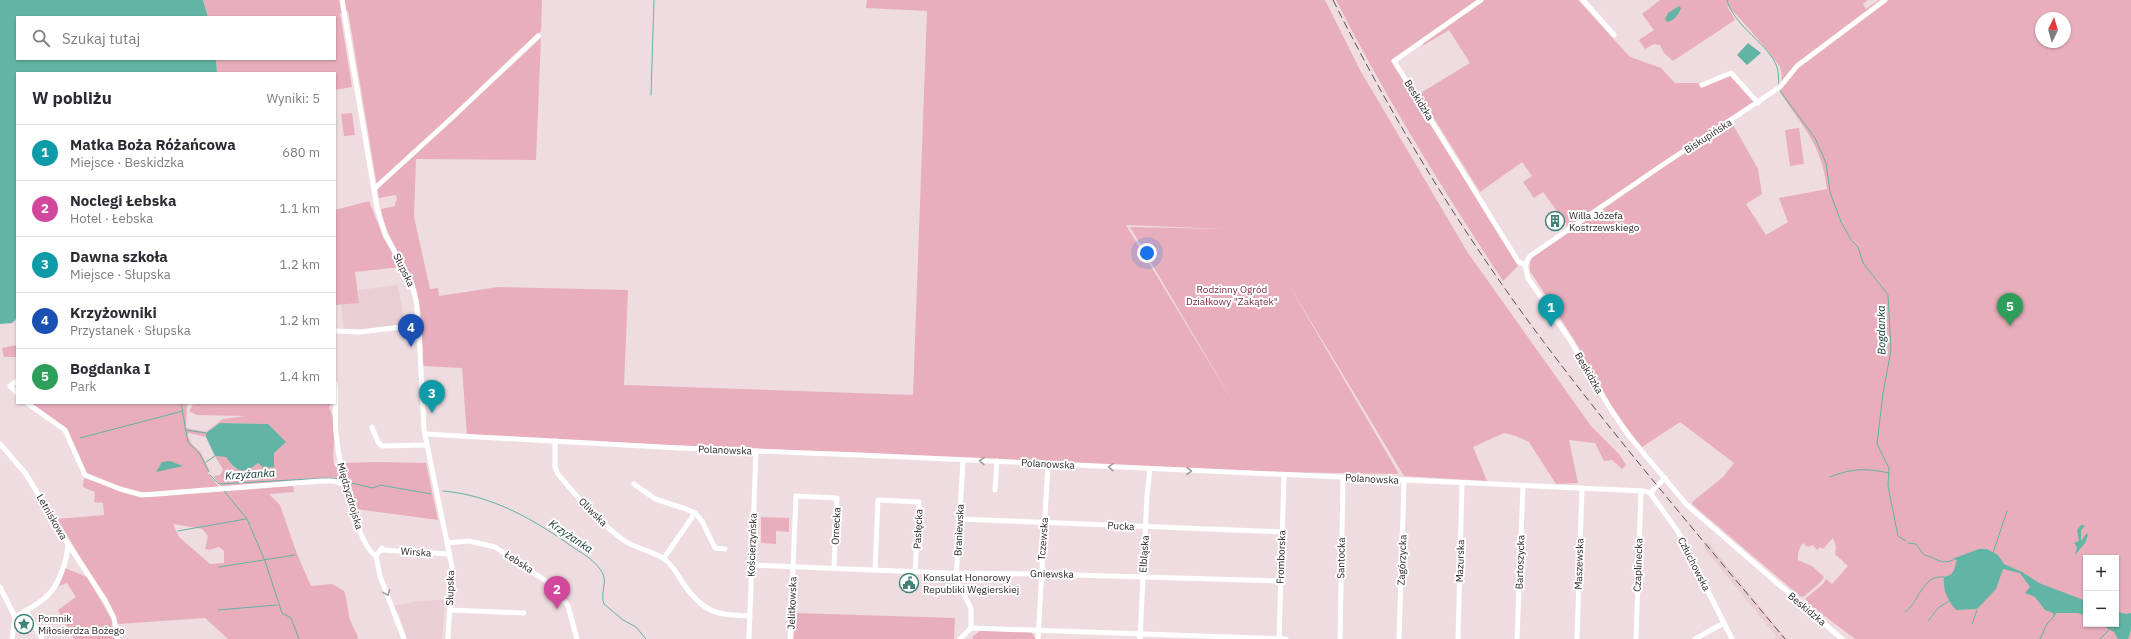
<!DOCTYPE html>
<html lang="pl">
<meta charset="utf-8">
<style>
:root{--surface:#fff;--page:#f2f2f3;--text:#2b2b33;--muted:#7c7c81;--line:#e1e1e2;--accent:#0f766e}
body{margin:0;font-family:"IBM Plex Sans",sans-serif;background:var(--page);color:var(--text)}
.controls{position:absolute;right:12px;bottom:12px;display:grid;overflow:hidden;border-radius:0px;box-shadow:0 1px 3px #0004}
.controls button{width:36px;height:36px;display:grid;place-items:center;padding:0;border:0;border-bottom:1px solid var(--line);background:var(--surface);color:var(--text);font:20px sans-serif}
.compass{position:absolute;left:2035px;top:12px;width:36px;height:36px;border-radius:50%;background:var(--surface);box-shadow:0 1px 3px #0004;rotate:5deg}
.you{position:absolute;left:1147px;top:253px;width:14px;height:14px;margin:-10px;border:3px solid #fff;border-radius:50%;background:#1a73e8;box-shadow:0 0 0 6px #1a73e833}
.badge{display:grid;place-items:center;width:26px;height:26px;border-radius:50%;background:var(--accent);color:#fff;font-size:13px;font-weight:700}
.pin{position:absolute;translate:-50% -33px;filter:drop-shadow(0 1px 2px #0008)}
.pin::after{content:'';position:absolute;top:21px;width:14px;height:12px;background:inherit;clip-path:polygon(0 0,100% 0,50% 100%)}
.list{margin:0;padding:0;list-style:none}
h2{display:flex;justify-content:space-between;align-items:center;height:52px;margin:0;padding:0 16px;font-size:17px}
h2 small{font-size:13px;font-weight:400;color:var(--muted)}
.list li{display:grid;grid-template-columns:26px 1fr auto;gap:12px;align-items:center;box-sizing:border-box;height:56px;padding:0 16px;border-top:1px solid var(--line)}
.list b{display:block;font-size:15px;white-space:nowrap}
.list p{margin:0;font-size:13px;white-space:nowrap;color:var(--muted)}
.list em{font-size:13px;font-style:normal;color:var(--muted)}
.icon{flex:none;width:22px;height:22px;fill:none;stroke:currentColor;stroke-width:2;stroke-linecap:round;stroke-linejoin:round}
.map{position:relative;flex:none;width:2131px;height:639px;overflow:hidden}
.search{position:absolute;background:var(--surface);box-shadow:0 1px 3px #0004;left:16px;top:16px;width:320px;height:44px;display:flex;align-items:center;gap:10px;box-sizing:border-box;padding:0 14px;border-radius:0px;color:var(--muted);font-size:15px}
.panel{position:absolute;background:var(--surface);box-shadow:0 1px 3px #0004;left:16px;top:72px;width:320px;height:332px;border-radius:0px}
.map>svg:first-child{display:block}
</style>
<div class="map">
<svg width="2131" height="639" viewBox="0 0 2131 639">
<rect width="100%" height="100%" fill="#eedce0"/>
<g fill="#e9cfd5">
<polygon points="398,285 405,324 362,331 344,330 341,304 359,303 358,290"/>
<polygon points="1708,542 1723,561 1787,639 1773,639 1776,636 1703,547"/>
<polygon points="445,599 442,639 407,639 399,613 396,612 393,606 413,602"/>
</g>
<g fill="#e8aebc" fill-rule="evenodd">
<path d="M203,0H542L541,31L482,86L485,90L541,38L536,160L416,159L414,217L430,289L438,288L439,296L498,287L628,290L624,385L913,395L927,11L866,8L867,0H1325L1360,70L1468,253L1591,426L1619,454L1626,465L1622,469L1612,460L1604,461L1595,443L1569,440L1578,483L1556,484L1529,442L1516,436L1504,433L1473,447L1487,481L1404,476L1286,280L1399,474L1275,472L467,436L462,368L423,366C422,343 423,301 413,281C403,257 385,236 381,209L395,206V202L397,201L396,195L379,198L348,11L340,13L352,87L335,90V73H217L216,59H335V17H208ZM1126,225L1224,229L1130,227L1235,405Z"/>
<path d="M1336,0H1578L1630,57L1661,68L1675,83H1698L1703,87L1730,75L1753,100V103L1568,226L1543,192L1534,198L1523,182L1532,176L1522,162L1480,192L1419,94L1470,63L1449,30L1424,45L1419,42L1392,60L1518,266L1503,281C1443,190 1386,98 1336,0Z"/>
<path d="M1660,0H1868L1863,4L1866,9L1879,0H2131V639H1855L1806,602V598L1823,584L1826,579L1832,584L1848,566L1835,554L1836,547L1833,538L1823,549L1820,547L1817,550L1813,545L1808,547L1803,543C1799,548 1797,554 1798,560L1812,566L1824,577C1819,585 1810,591 1803,597L1800,596L1693,505L1692,502L1723,477L1734,463L1680,422L1642,447L1616,414L1575,341L1530,271V259L1663,167L1732,123L1758,169L1762,194L1746,204L1766,235L1788,222L1779,198L1827,189C1822,144 1803,128 1780,92C1781,85 1783,75 1780,67C1776,59 1733,9 1727,6L1735,20L1673,61L1664,53L1660,45L1654,44L1645,49L1639,40L1654,30L1642,14ZM2041,18H2065V42H2041ZM2086,558H2116V624H2086Z"/>
<polygon points="352,113 355,135 344,136 341,114"/>
<polygon points="1799,128 1804,164 1790,166 1785,130"/>
<polygon points="369,201 384,239 401,267 355,272 359,303 335,305 335,210"/>
<polygon points="17,345 17,357 4,357 2,348"/>
<path d="M29,403H192L187,405L186,428L206,432L223,419L245,416L197,415L189,411L194,403H332L329,407C340,433 331,441 334,465L339,469L342,479L223,488L213,476L220,475L223,470L215,456L226,457L235,469L258,463L274,466L268,424L220,423L206,433V437L189,433L187,435L191,443L201,453L209,470L208,473L220,488L147,493L131,491L86,475L67,429Z"/>
<polygon points="377,462 426,463 438,520 356,509 344,463"/>
<path d="M84,478L111,487L152,497L293,486L294,492L269,494L280,505L297,554L311,586L332,584L344,591C348,601 347,611 351,622C353,628 357,632 358,639H228L205,618L118,624L105,597L57,519L104,515L103,503L94,502L95,492L83,487ZM173,524L202,529L208,536L205,549L209,550L219,547L224,551V563L210,564L179,537Z"/>
<polygon points="761,517 789,518 789,532 776,531 776,544 761,543"/>
<polygon points="65,568 87,577 112,620 114,639 74,639 58,610 76,597 67,583 59,586"/>
<polygon points="795,613 955,618 954,639 794,639"/>
<polygon points="979,630 1031,632 1036,639 973,639 973,636 979,632"/>
</g>
<g fill="#62b4a4">
<polygon points="0,0 203,0 208,17 17,17 17,59 216,59 217,73 17,73 17,318 12,323 0,324"/>
<path d="M1679,6L1681,8C1678,15 1675,20 1667,22L1665,19L1668,13Z"/>
<polygon points="1748,43 1761,53 1747,65 1737,55"/>
<path d="M220,423L268,424L286,442L274,453V467L264,468L258,463C242,476 236,471 226,457L215,456L206,437V433Z"/>
<polygon points="170,461 183,466 156,472 162,462"/>
<polygon points="2083,523 2082,525 2085,526 2081,530 2081,541 2087,533 2088,535 2085,543 2075,555 2077,547 2074,543 2079,541 2077,530"/>
<path d="M1979,549H1987L1998,555L2004,564L2022,572L2039,583L2086,601V616L2078,613H2056L2054,617L2053,613L2045,610L2035,597L2025,593L2030,587L2020,573L2003,569L1996,589L1977,609L1956,610C1947,599 1943,591 1944,577C1955,575 1954,569 1957,560L1952,559Z"/>
<polygon points="2116,611 2126,614 2131,613 2131,629 2128,639 2118,639 2114,632 2100,624 2116,624"/>
</g>
<g fill="none" stroke-linecap="round" stroke-linejoin="round">
<g stroke="#62b4a4" stroke-width="1">
<path d="M1727,0C1734,27 1770,45 1777,67C1779,73 1778,79 1779,85"/>
<polyline points="1780,91 1815,138 1826,163 1830,192 1841,222 1851,240 1858,247 1863,263 1888,295 1891,350 1883,393 1877,444 1889,468 1888,486 1898,536 1906,541"/>
<polyline points="651,95 654,0"/>
<polyline points="181,403 188,442 200,454 209,472"/>
<polyline points="185,430 206,433"/>
<polyline points="80,438 183,411"/>
<polyline points="206,462 215,456"/>
<polyline points="210,475 219,484 327,478 342,479"/>
<path d="M1830,477C1852,468 1866,468 1889,473"/>
<polyline points="347,482 373,488 380,485 431,494"/>
<polyline points="224,491 247,519 265,561 282,613 291,618 299,639"/>
<path d="M443,491C492,495 535,520 574,548C585,555 596,561 603,574C607,583 600,595 604,604L623,620L636,627L646,639"/>
<polyline points="178,531 246,519"/>
<path d="M1908,543L1916,544L1924,555C1937,557 1940,566 1953,560"/>
<polyline points="1993,553 2007,511"/>
<polyline points="219,567 295,555"/>
<polyline points="218,610 277,605"/>
<path d="M1905,612C1919,603 1922,574 1944,577"/>
<polyline points="1928,621 1938,608 1949,601"/>
<polyline points="1972,624 1977,610"/>
<polyline points="2040,639 2047,624 2054,616"/>
<polyline points="2100,639 2109,630"/>
</g>
<g stroke="#fff" stroke-width="5">
<polyline points="342,0 377,208 385,234 411,282 416,300 419,331 424,430 452,567 448,639"/>
<polyline points="1481,0 1394,61 1518,261 1525,265"/>
<polyline points="1583,0 1614,35"/>
<polyline points="1702,85 1731,73 1758,103"/>
<polyline points="374,189 455,115 538,36"/>
<polyline points="335,331 360,332 401,327 409,331"/>
<polyline points="17,381 10,386 17,393"/>
<path d="M335,383C337,399 334,416 336,432C338,457 356,544 376,556L382,548"/>
<polyline points="27,403 65,430 85,475 120,489 142,495 321,481 334,481 345,485"/>
<polyline points="372,427 378,442 382,446 427,445"/>
<polyline points="425,434 679,448 860,455 1644,491 1650,493"/>
<path d="M555,441V467L558,474C577,497 600,524 625,541C637,549 653,551 664,559C673,565 677,574 683,583C703,613 716,615 750,616"/>
<path d="M0,444L26,474L68,544C67,561 59,585 47,596C38,605 25,611 15,617"/>
<polyline points="634,484 655,499 686,509 695,513 702,521 715,548 725,549"/>
<polyline points="995,490 997,461"/>
<polyline points="1650,493 1677,530 1732,639"/>
<polyline points="1650,493 1665,478"/>
<polyline points="959,519 1282,532"/>
<polyline points="447,543 469,541 495,547 555,587 568,606 577,639"/>
<polyline points="68,544 105,600 114,618 117,639"/>
<polyline points="382,550 449,554"/>
<polyline points="376,556 380,576 404,639"/>
<polyline points="664,558 695,513"/>
<polyline points="752,565 947,573 1041,574 1280,581"/>
<polyline points="875,570 878,500 919,502 915,572"/>
<polyline points="0,587 15,617 12,639"/>
<polyline points="26,610 42,639"/>
<polyline points="450,610 524,613"/>
<polyline points="971,628 1286,639"/>
<polyline points="749,639 756,451"/>
<polyline points="790,639 796,496 837,498 834,568"/>
<polyline points="960,639 971,628 971,608 956,580 963,460"/>
<polyline points="1038,639 1048,464"/>
<polyline points="1140,639 1147,495 1150,469"/>
<polyline points="1279,639 1284,475"/>
<polyline points="1340,639 1343,478"/>
<polyline points="1399,639 1404,481"/>
<polyline points="1458,639 1462,484"/>
<polyline points="1517,639 1523,486"/>
<polyline points="1577,639 1582,488"/>
<polyline points="1636,639 1641,491"/>
<polyline points="1695,639 1724,623"/>
<polyline points="1842,639 1687,505 1629,436 1610,408 1570,340 1528,278 1525,265 1530,256 1661,166 1780,87 1797,66 1885,0"/>
</g>
<path stroke="#594f52" stroke-width="1" stroke-dasharray="8 4" stroke-linecap="butt" d="M1333,0C1391,116 1459,228 1537,333C1615,438 1701,538 1785,639"/>
</g>
<defs><path id="oneway-chevron" d="M-2-3.5L2.5 0L-2 3.5" fill="none" stroke-width="1.6" stroke-linecap="round" stroke-linejoin="round"/></defs>
<g stroke="#a09d9e">
<use href="#oneway-chevron" transform="translate(982 461) rotate(-177)"/>
<use href="#oneway-chevron" transform="translate(1111 467) rotate(-177)"/>
<use href="#oneway-chevron" transform="translate(1189 471) rotate(3)"/>
<use href="#oneway-chevron" transform="translate(387 593) rotate(69)"/>
</g>
<defs>
<g id="building-ring" transform="scale(1)"><circle r="9.5" fill="#fff" stroke="#3f8376" stroke-width="1.5"/><path d="M-4-6H4V6H1V3H-1V6H-4ZM-2.5-4.3h1.7v1.8h-1.7ZM.8-4.3h1.7v1.8H.8ZM-2.5-1h1.7V.8h-1.7ZM.8-1h1.7V.8H.8Z" fill="#3f8376"/></g>
<g id="civic-ring" transform="scale(1)"><circle r="9.5" fill="#fff" stroke="#3f8376" stroke-width="1.5"/><path d="M-.6-6.5H3V-4.5H.6V-3L4-1V1h2V6H-6V1h2V-1L-.6-3ZM-1.2 2.5V6h2.4V2.5Z" fill="#3f8376"/></g>
<g id="sight-ring" transform="scale(1)"><circle r="9.5" fill="#fff" stroke="#3f8376" stroke-width="1.5"/><path d="M0-6L1.8-2.2L6-1.7L2.9 1.2L3.7 5.4L0 3.3L-3.7 5.4L-2.9 1.2L-6-1.7L-1.8-2.2Z" fill="#3f8376"/></g>
</defs>
<g fill-rule="evenodd">
<use href="#building-ring" x="1555" y="221"/>
<use href="#civic-ring" x="909" y="583"/>
<use href="#sight-ring" x="24" y="624"/>
</g>
<g text-anchor="middle" dominant-baseline="central" stroke-width="4" stroke-linejoin="round" paint-order="stroke">
<g font-size="10" fill="#2c2527" stroke="#fff">
<text transform="translate(1419 100) rotate(58)">Beskidzka</text>
<text transform="translate(1708 136) rotate(-33)">Biskupińska</text>
<text transform="translate(404 270) rotate(64)">Słupska</text>
<text transform="translate(1589 373) rotate(60)">Beskidzka</text>
<text transform="translate(725 450) rotate(2)">Polanowska</text>
<text transform="translate(1048 464) rotate(3)">Polanowska</text>
<text transform="translate(1372 479) rotate(3)">Polanowska</text>
<text transform="translate(350 496) rotate(74)">Międzyzdrojska</text>
<text transform="translate(593 512) rotate(45)">Oliwska</text>
<text transform="translate(52 517) rotate(60)">Letniskowa</text>
<text transform="translate(836 526) rotate(-87)">Ornecka</text>
<text transform="translate(1121 526) rotate(3)">Pucka</text>
<text transform="translate(918 529) rotate(-87)">Pasłęcka</text>
<text transform="translate(959 530) rotate(-87)">Braniewska</text>
<text transform="translate(1043 539) rotate(-86)">Tczewska</text>
<text transform="translate(752 545) rotate(-88)">Kościerzyńska</text>
<text transform="translate(416 552) rotate(4)">Wirska</text>
<text transform="translate(1144 554) rotate(-86)">Elbląska</text>
<text transform="translate(1281 557) rotate(-88)">Fromborska</text>
<text transform="translate(1341 558) rotate(-89)">Santocka</text>
<text transform="translate(1402 560) rotate(-88)">Zagórzycka</text>
<text transform="translate(1460 561) rotate(-88)">Mazurska</text>
<text transform="translate(519 562) rotate(33)">Łebska</text>
<text transform="translate(1520 562) rotate(-88)">Bartoszycka</text>
<text transform="translate(1579 564) rotate(-88)">Maszewska</text>
<text transform="translate(1694 564) rotate(63)">Człuchowska</text>
<text transform="translate(1638 565) rotate(-88)">Czaplinecka</text>
<text transform="translate(1052 574) rotate(1)">Gniewska</text>
<text transform="translate(450 588) rotate(-88)">Słupska</text>
<text transform="translate(792 603) rotate(-88)">Jelitkowska</text>
<text transform="translate(1807 609) rotate(40)">Beskidzka</text>
</g>
<g font-size="10" fill="#2c2527" stroke="#fff" text-anchor="start">
<text x="1569" y="215">Willa Józefa<tspan x="1569" dy="12">Kostrzewskiego</tspan></text>
<text x="923" y="577">Konsulat Honorowy<tspan x="923" dy="12">Republiki Węgierskiej</tspan></text>
<text x="38" y="618">Pomnik<tspan x="38" dy="12">Miłosierdza Bożego</tspan></text>
</g>
<g font-size="10" fill="#792844" stroke="#fff">
<text x="1232" y="289">Rodzinny Ogród<tspan x="1232" dy="12">Działkowy "Zakątek"</tspan></text>
</g>
<g font-size="11" font-style="italic" fill="#09322c" stroke="#fff">
<text transform="translate(1881 330) rotate(-91)">Bogdanka</text>
<text transform="translate(250 474) rotate(-4)">Krzyżanka</text>
<text transform="translate(571 536) rotate(34)">Krzyżanka</text>
</g>
</g>
</svg>
<div class="controls">
<button>+</button>
<button>−</button>
</div>
<svg class="compass" viewBox="-18 -18 36 36"><path d="M0-13l5 13h-10z" fill="#e53935"/><path d="M0 13l5-13h-10z" fill="#7c7c81"/></svg>
<div class="you"></div>
<div class="pin badge" style="left:1551px;top:327px;background:#0f9aa8">1</div>
<div class="pin badge" style="left:557px;top:609px;background:#d1479c">2</div>
<div class="pin badge" style="left:432px;top:413px;background:#0f9aa8">3</div>
<div class="pin badge" style="left:411px;top:347px;background:#1a4fb4">4</div>
<div class="pin badge" style="left:2010px;top:326px;background:#2e9e5b">5</div>
<div class="search"><svg class="icon" aria-label="search" viewBox="0 0 24 24"><circle cx="10" cy="10" r="6"/><path d="M15 15l6 6"/></svg>Szukaj tutaj</div>
<section class="panel">
<h2>W pobliżu<small>Wyniki: 5</small></h2>
<ul class="list">
<li><span class="badge" style="background:#0f9aa8">1</span><div><b>Matka Boża Różańcowa</b><p>Miejsce · Beskidzka</p></div><em>680 m</em></li>
<li><span class="badge" style="background:#d1479c">2</span><div><b>Noclegi Łebska</b><p>Hotel · Łebska</p></div><em>1.1 km</em></li>
<li><span class="badge" style="background:#0f9aa8">3</span><div><b>Dawna szkoła</b><p>Miejsce · Słupska</p></div><em>1.2 km</em></li>
<li><span class="badge" style="background:#1a4fb4">4</span><div><b>Krzyżowniki</b><p>Przystanek · Słupska</p></div><em>1.2 km</em></li>
<li><span class="badge" style="background:#2e9e5b">5</span><div><b>Bogdanka I</b><p>Park</p></div><em>1.4 km</em></li>
</ul>
</section>
</div>
